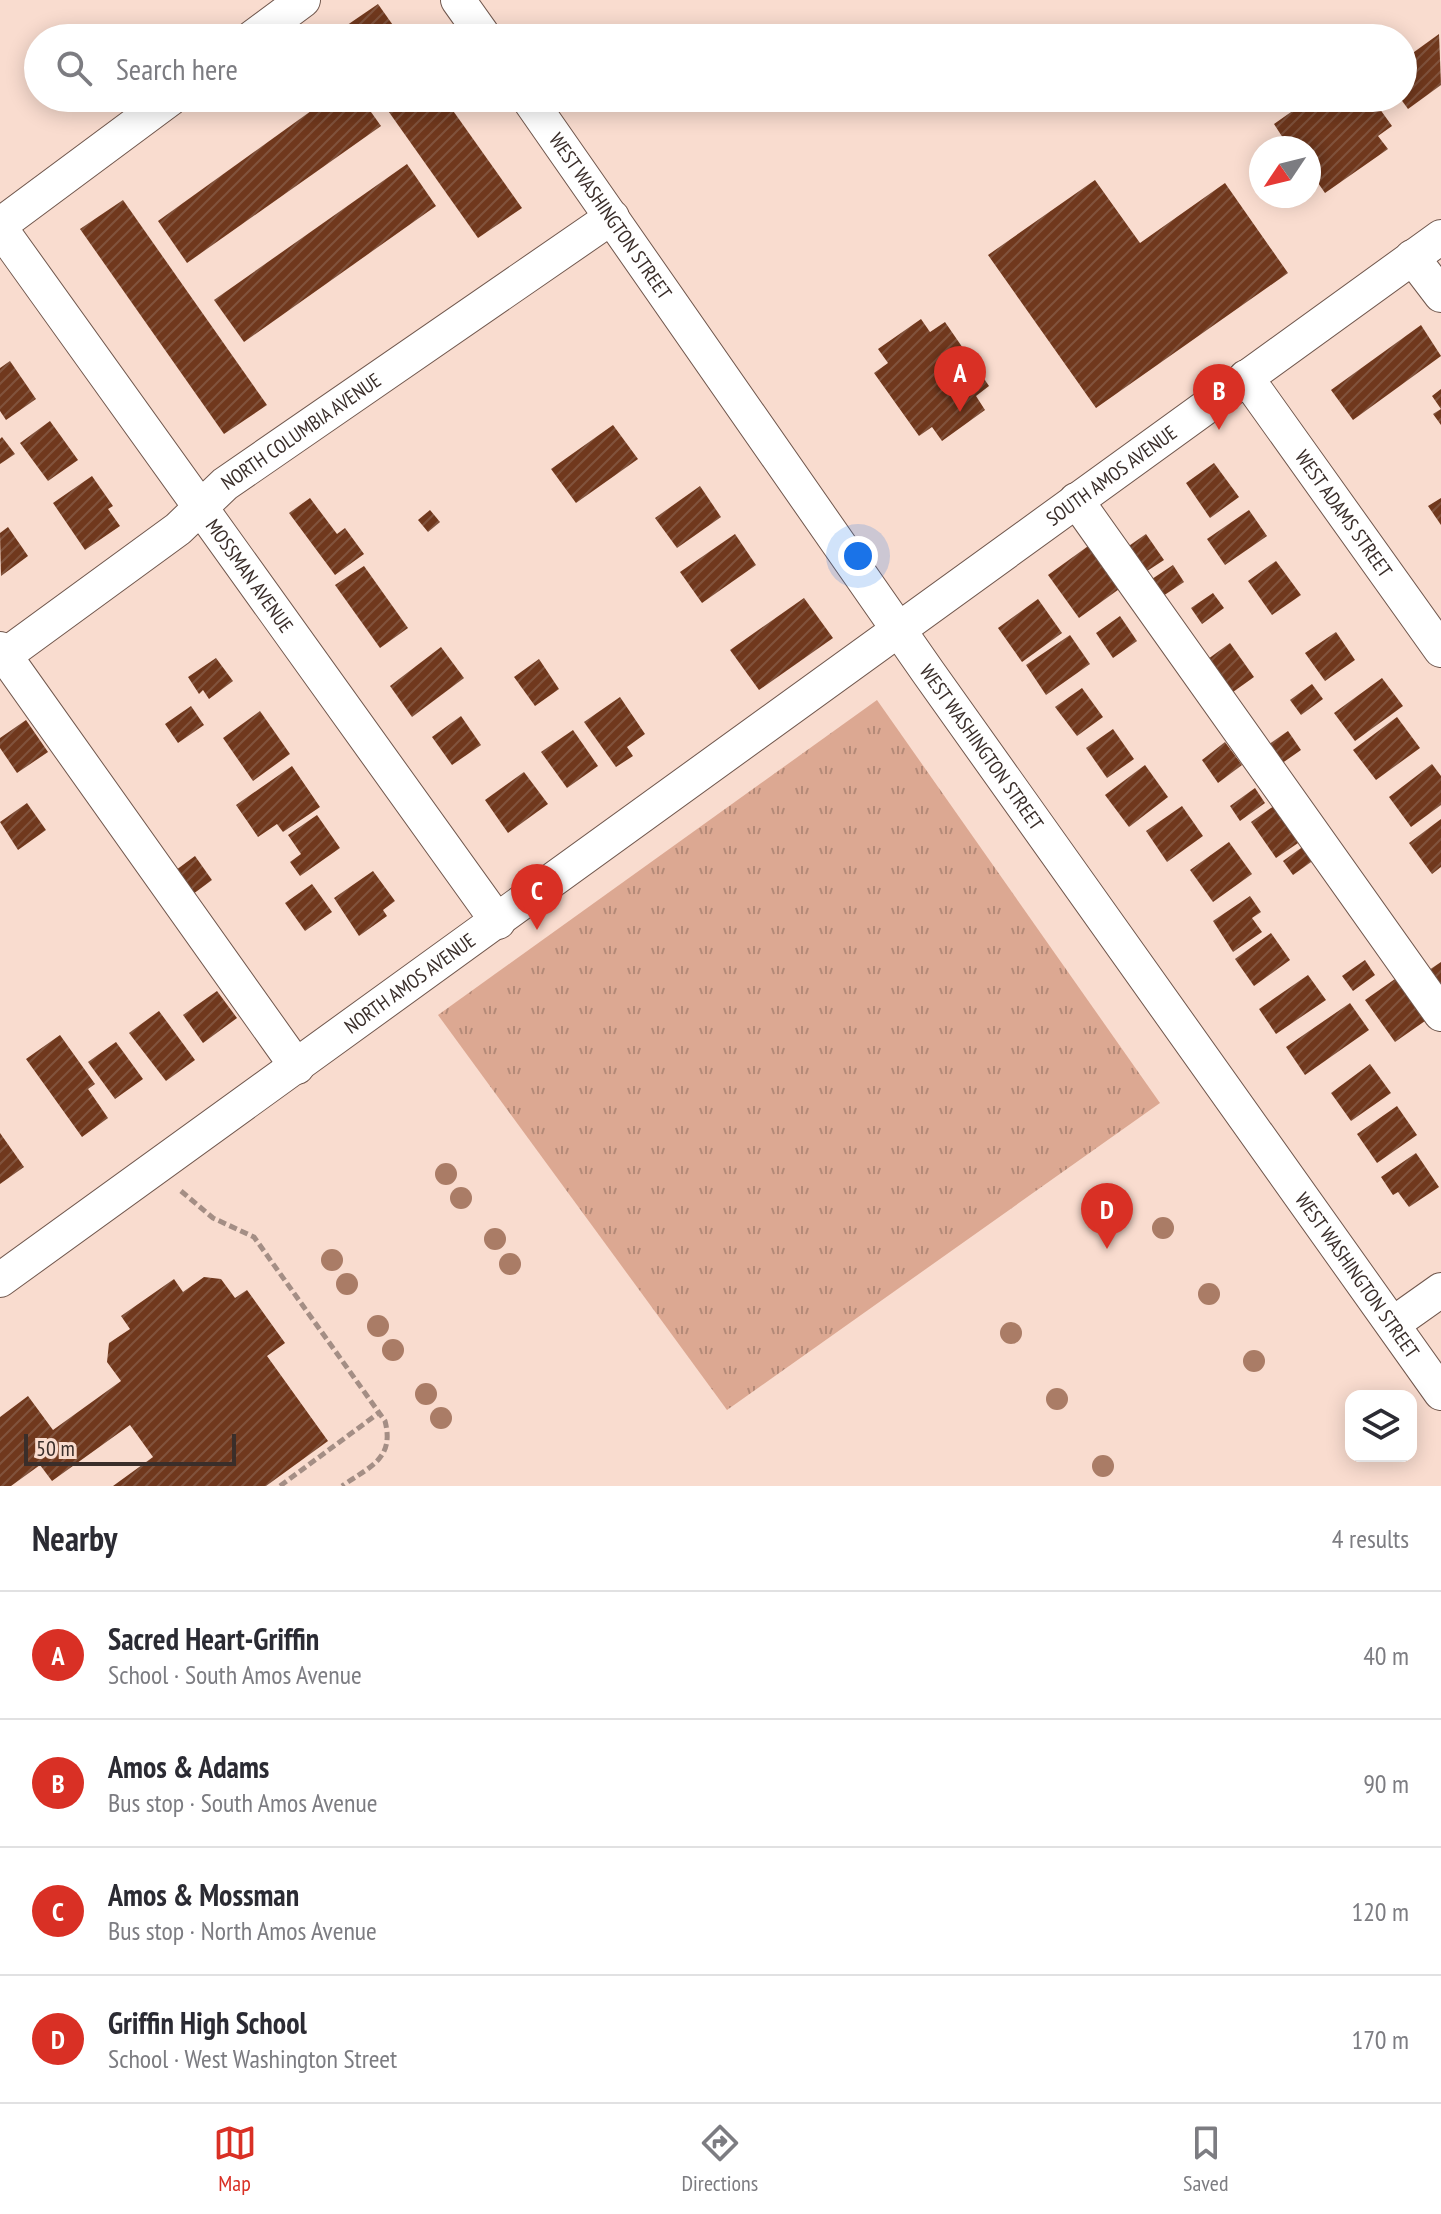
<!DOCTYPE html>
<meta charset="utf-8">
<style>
:root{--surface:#fff;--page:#f2f2f3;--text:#2b2b33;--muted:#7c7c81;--line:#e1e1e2;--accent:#d93025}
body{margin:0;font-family:"PT Sans Narrow",sans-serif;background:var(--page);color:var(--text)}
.controls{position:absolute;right:24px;bottom:24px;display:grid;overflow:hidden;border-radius:16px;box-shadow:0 4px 20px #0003}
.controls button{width:72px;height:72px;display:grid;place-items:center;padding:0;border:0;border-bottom:2px solid var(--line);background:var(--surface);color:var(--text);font:40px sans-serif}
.compass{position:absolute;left:1249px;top:136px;width:72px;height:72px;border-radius:50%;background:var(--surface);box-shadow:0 4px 20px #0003;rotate:235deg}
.scale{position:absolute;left:24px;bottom:20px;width:212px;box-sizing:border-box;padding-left:8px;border:4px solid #3a2e2a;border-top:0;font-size:22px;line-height:28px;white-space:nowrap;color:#3a2e2a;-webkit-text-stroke:6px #f9dccf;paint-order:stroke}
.you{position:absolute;left:858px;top:556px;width:28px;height:28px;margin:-20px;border:6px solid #fff;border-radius:50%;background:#1a73e8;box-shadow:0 0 0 12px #1a73e833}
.badge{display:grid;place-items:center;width:52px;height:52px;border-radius:50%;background:var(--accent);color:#fff;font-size:26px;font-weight:700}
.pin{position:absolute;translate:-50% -66px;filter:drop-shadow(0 2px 4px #0008)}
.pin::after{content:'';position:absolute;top:42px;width:28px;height:24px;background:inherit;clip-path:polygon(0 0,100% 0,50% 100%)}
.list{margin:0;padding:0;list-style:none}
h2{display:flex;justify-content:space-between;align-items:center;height:104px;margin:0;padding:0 32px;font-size:34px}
h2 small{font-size:26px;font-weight:400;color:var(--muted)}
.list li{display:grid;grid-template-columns:52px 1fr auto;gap:24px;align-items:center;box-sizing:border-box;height:128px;padding:0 32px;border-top:2px solid var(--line)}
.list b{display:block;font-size:30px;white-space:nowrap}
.list p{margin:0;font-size:26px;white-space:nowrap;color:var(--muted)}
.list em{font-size:26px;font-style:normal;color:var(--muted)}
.icon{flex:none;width:44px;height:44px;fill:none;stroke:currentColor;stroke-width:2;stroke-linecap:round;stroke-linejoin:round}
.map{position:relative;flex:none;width:1441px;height:1486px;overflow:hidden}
.search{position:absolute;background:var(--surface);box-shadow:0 4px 20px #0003;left:24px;right:24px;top:24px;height:88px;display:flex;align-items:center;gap:20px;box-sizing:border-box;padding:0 28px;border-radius:44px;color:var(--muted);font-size:30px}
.sheet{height:616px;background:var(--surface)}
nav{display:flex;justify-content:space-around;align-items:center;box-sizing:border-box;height:112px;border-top:2px solid var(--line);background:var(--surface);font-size:22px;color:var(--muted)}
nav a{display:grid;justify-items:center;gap:4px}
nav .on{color:var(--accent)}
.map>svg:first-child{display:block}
</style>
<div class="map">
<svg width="1441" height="1486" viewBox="0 0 1441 1486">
<defs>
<pattern id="park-tufts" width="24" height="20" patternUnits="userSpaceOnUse" patternTransform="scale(2)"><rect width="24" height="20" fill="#dca892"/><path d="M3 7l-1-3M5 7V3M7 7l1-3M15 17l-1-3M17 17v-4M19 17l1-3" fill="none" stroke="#b38977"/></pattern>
<pattern id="building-hatch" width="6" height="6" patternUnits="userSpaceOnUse" patternTransform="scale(2)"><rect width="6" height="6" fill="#70381d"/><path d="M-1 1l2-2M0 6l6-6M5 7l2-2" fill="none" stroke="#81533d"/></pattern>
</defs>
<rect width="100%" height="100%" fill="#f9dccf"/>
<polygon fill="url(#park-tufts)" points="877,700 1160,1103 727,1410 438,1015"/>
<g fill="url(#building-hatch)">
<polygon points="378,4 402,38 336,38 334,34"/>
<polygon points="1439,34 1441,85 1408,109 1400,98 1403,60"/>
<polygon points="329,98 361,98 381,126 187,263 158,221"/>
<polygon points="379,98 444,98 522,208 478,238"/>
<polygon points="1311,98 1372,98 1392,126 1378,136 1388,149 1325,193 1316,180 1309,185 1309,148 1268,148 1283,138 1274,124"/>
<polygon points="407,164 436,206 244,342 214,300"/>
<polygon points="1095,180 1140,243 1225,183 1288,273 1096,408 988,255"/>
<polygon points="123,200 267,405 224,434 80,229"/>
<polygon points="921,319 930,332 945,322 989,386 976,396 985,410 942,441 932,427 919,436 874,373 888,363 878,349"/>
<polygon points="1421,325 1441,356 1353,420 1331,390"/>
<polygon points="10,361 36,399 6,420 0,411 0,368"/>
<polygon points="1441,389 1441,425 1433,414 1441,409 1432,396"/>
<polygon points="50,421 78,460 48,481 20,443"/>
<polygon points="613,425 638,459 576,503 551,469"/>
<polygon points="2,437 15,454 0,464 0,439"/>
<polygon points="1214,463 1239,497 1210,518 1186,483"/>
<polygon points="92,476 113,506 108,509 120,526 85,550 53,503"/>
<polygon points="700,486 721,517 677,548 655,518"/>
<polygon points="310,498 337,534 345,528 364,554 335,575 289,513"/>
<polygon points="1441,498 1441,525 1428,506"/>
<polygon points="430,510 440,522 428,532 418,520"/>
<polygon points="1249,510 1267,536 1225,565 1207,539"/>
<polygon points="8,527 28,556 1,576 0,533"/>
<polygon points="735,534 756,565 702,603 680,572"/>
<polygon points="1146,534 1164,560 1141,575 1123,550"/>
<polygon points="1091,544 1122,587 1079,618 1048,575"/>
<polygon points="1276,561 1301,595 1272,615 1248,581"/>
<polygon points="1173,565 1184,582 1160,598 1149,581"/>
<polygon points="364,566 408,628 380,648 335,585"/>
<polygon points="1213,593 1224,608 1202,624 1191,608"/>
<polygon points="804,598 833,638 759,690 730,650"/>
<polygon points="1038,599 1062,633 1022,662 998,628"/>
<polygon points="1120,616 1137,641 1113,658 1096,633"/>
<polygon points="1336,632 1355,660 1325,681 1305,653"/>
<polygon points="1070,635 1090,664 1046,695 1026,665"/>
<polygon points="1230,643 1254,677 1233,692 1208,659"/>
<polygon points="441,647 464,678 412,717 390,686"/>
<polygon points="216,658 233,681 209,699 203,690 199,694 188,677"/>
<polygon points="539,659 559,689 535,706 514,677"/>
<polygon points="1382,678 1403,706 1355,741 1334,713"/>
<polygon points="1312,684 1323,699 1301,715 1290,700"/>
<polygon points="1082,688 1103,717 1077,736 1055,707"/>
<polygon points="620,697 645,734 627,747 633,756 616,767 584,722"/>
<polygon points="191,706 204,725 178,743 165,724"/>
<polygon points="260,711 290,754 253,781 223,738"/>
<polygon points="461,716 481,745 452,765 432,737"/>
<polygon points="1397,717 1420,748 1376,780 1353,750"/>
<polygon points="26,720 48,752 17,773 0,748 0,738"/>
<polygon points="1113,729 1134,759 1107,778 1086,748"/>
<polygon points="573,730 598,766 567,788 541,752"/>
<polygon points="1288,731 1301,750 1278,766 1265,747"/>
<polygon points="1225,742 1242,765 1218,783 1202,760"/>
<polygon points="1432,764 1441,776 1441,805 1411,827 1389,797"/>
<polygon points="1145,765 1168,797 1129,827 1105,795"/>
<polygon points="292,766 320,807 283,832 277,824 258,837 236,805"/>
<polygon points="524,772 548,804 508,833 485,800"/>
<polygon points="1255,788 1265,803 1240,821 1230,806"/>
<polygon points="27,803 46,830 18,850 0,822"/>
<polygon points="1278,803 1304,839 1276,858 1251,822"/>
<polygon points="1182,806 1203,836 1167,862 1146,831"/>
<polygon points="317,815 340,848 300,876 290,862 301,854 288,835"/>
<polygon points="1441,819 1441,867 1432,874 1409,843"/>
<polygon points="1229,842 1252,874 1213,902 1190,870"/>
<polygon points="1308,843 1318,857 1293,875 1283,861"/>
<polygon points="195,856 212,880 189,897 172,873"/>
<polygon points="373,871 395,901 383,910 387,916 359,936 334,898"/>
<polygon points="312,884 332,912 305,931 285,903"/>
<polygon points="1250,896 1261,912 1252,918 1262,932 1233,952 1213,921"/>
<polygon points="1271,933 1290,960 1254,986 1235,959"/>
<polygon points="1365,960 1375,975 1353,991 1342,976"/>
<polygon points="1441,962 1441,993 1426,972"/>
<polygon points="1308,975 1326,1000 1276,1034 1259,1009"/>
<polygon points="1395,979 1425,1021 1395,1042 1365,1000"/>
<polygon points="217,991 237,1018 203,1043 183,1015"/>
<polygon points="1350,1003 1369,1030 1305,1075 1286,1047"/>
<polygon points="159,1011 195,1060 166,1081 129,1033"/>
<polygon points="60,1035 95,1084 88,1089 108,1118 82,1137 26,1059"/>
<polygon points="116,1042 143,1079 115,1099 88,1062"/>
<polygon points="1370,1064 1391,1093 1351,1121 1331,1093"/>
<polygon points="1397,1106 1417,1135 1377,1163 1357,1134"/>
<polygon points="0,1133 24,1167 0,1184"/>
<polygon points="1416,1153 1439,1187 1409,1207 1398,1192 1393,1195 1381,1177"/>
<polygon points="204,1277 221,1279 235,1298 247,1290 285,1343 267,1356 328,1441 266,1486 113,1486 153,1457 130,1425 52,1481 40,1465 11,1486 0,1486 0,1417 28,1396 53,1430 121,1381 107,1362 109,1343 130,1329 121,1316 174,1279 183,1292"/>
</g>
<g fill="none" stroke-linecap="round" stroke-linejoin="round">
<g stroke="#70574d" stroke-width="36">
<g id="minor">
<polyline points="458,0 485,38"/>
<polyline points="252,38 303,0"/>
<path id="s1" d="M528,98L928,672L1441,1393"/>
<polyline points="0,225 171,98"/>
<path id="s2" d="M0,228L498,922"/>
<polyline points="1412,257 1441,295"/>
<path id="s3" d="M1246,377L1441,650"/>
<polyline points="1076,500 1441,1014"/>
<polyline points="0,649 297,1067"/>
<path id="s4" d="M0,659L178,529L225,484L612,217"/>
<path id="s5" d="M0,1280L1441,237"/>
<polyline points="1393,1324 1441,1290"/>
</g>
</g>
<g stroke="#a48e85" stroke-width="5" stroke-dasharray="8 4" stroke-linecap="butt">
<path d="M181,1191L213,1218L254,1237L385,1421C395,1459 369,1467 342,1486"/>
<polyline points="280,1486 380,1412"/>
</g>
<use href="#minor" stroke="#fff" stroke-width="34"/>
</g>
<g fill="#aa7c66">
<circle cx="446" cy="1174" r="11"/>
<circle cx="461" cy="1198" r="11"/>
<circle cx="1163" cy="1228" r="11"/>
<circle cx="495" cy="1239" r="11"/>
<circle cx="332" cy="1260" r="11"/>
<circle cx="510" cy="1264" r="11"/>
<circle cx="347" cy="1284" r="11"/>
<circle cx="1209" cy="1294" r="11"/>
<circle cx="378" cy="1326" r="11"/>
<circle cx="1011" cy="1333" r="11"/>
<circle cx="393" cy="1350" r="11"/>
<circle cx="1254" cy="1361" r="11"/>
<circle cx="426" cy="1394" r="11"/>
<circle cx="1057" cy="1399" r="11"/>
<circle cx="441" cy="1418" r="11"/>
<circle cx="1103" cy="1466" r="11"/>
</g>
<g text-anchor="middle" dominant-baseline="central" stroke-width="8" stroke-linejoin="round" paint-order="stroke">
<g font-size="20" fill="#3a2e2a" stroke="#f9dccf">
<text stroke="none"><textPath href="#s1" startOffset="144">WEST WASHINGTON STREET</textPath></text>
<text stroke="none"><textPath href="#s4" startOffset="378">NORTH COLUMBIA AVENUE</textPath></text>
<text stroke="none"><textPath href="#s5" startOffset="1372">SOUTH AMOS AVENUE</textPath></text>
<text stroke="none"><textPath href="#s3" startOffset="168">WEST ADAMS STREET</textPath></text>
<text stroke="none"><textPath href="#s2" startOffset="428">MOSSMAN AVENUE</textPath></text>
<text stroke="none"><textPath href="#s1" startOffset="792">WEST WASHINGTON STREET</textPath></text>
<text stroke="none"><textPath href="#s5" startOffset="506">NORTH AMOS AVENUE</textPath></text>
<text stroke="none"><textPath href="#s1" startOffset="1440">WEST WASHINGTON STREET</textPath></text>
</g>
</g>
</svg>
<div class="controls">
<button><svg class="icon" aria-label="layers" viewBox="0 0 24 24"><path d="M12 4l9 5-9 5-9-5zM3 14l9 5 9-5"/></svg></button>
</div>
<svg class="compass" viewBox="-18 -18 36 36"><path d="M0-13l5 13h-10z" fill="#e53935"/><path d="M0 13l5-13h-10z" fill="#7c7c81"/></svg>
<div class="scale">50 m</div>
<div class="you"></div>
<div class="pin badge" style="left:960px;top:412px">A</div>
<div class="pin badge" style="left:1219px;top:430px">B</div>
<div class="pin badge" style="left:537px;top:930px">C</div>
<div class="pin badge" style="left:1107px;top:1249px">D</div>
<div class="search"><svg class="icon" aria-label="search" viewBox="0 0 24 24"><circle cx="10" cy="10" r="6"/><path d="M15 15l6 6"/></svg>Search here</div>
</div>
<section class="sheet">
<h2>Nearby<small>4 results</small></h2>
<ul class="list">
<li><span class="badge">A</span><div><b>Sacred Heart-Griffin</b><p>School · South Amos Avenue</p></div><em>40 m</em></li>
<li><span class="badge">B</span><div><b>Amos &amp; Adams</b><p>Bus stop · South Amos Avenue</p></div><em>90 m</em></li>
<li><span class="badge">C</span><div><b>Amos &amp; Mossman</b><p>Bus stop · North Amos Avenue</p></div><em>120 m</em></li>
<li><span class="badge">D</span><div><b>Griffin High School</b><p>School · West Washington Street</p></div><em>170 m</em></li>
</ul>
</section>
<nav>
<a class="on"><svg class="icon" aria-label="map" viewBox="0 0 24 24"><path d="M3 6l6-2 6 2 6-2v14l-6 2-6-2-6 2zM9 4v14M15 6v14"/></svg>Map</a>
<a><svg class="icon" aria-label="directions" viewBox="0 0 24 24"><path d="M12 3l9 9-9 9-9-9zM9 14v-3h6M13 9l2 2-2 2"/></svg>Directions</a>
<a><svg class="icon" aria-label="saved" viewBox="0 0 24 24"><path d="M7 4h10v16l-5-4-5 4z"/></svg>Saved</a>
</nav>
